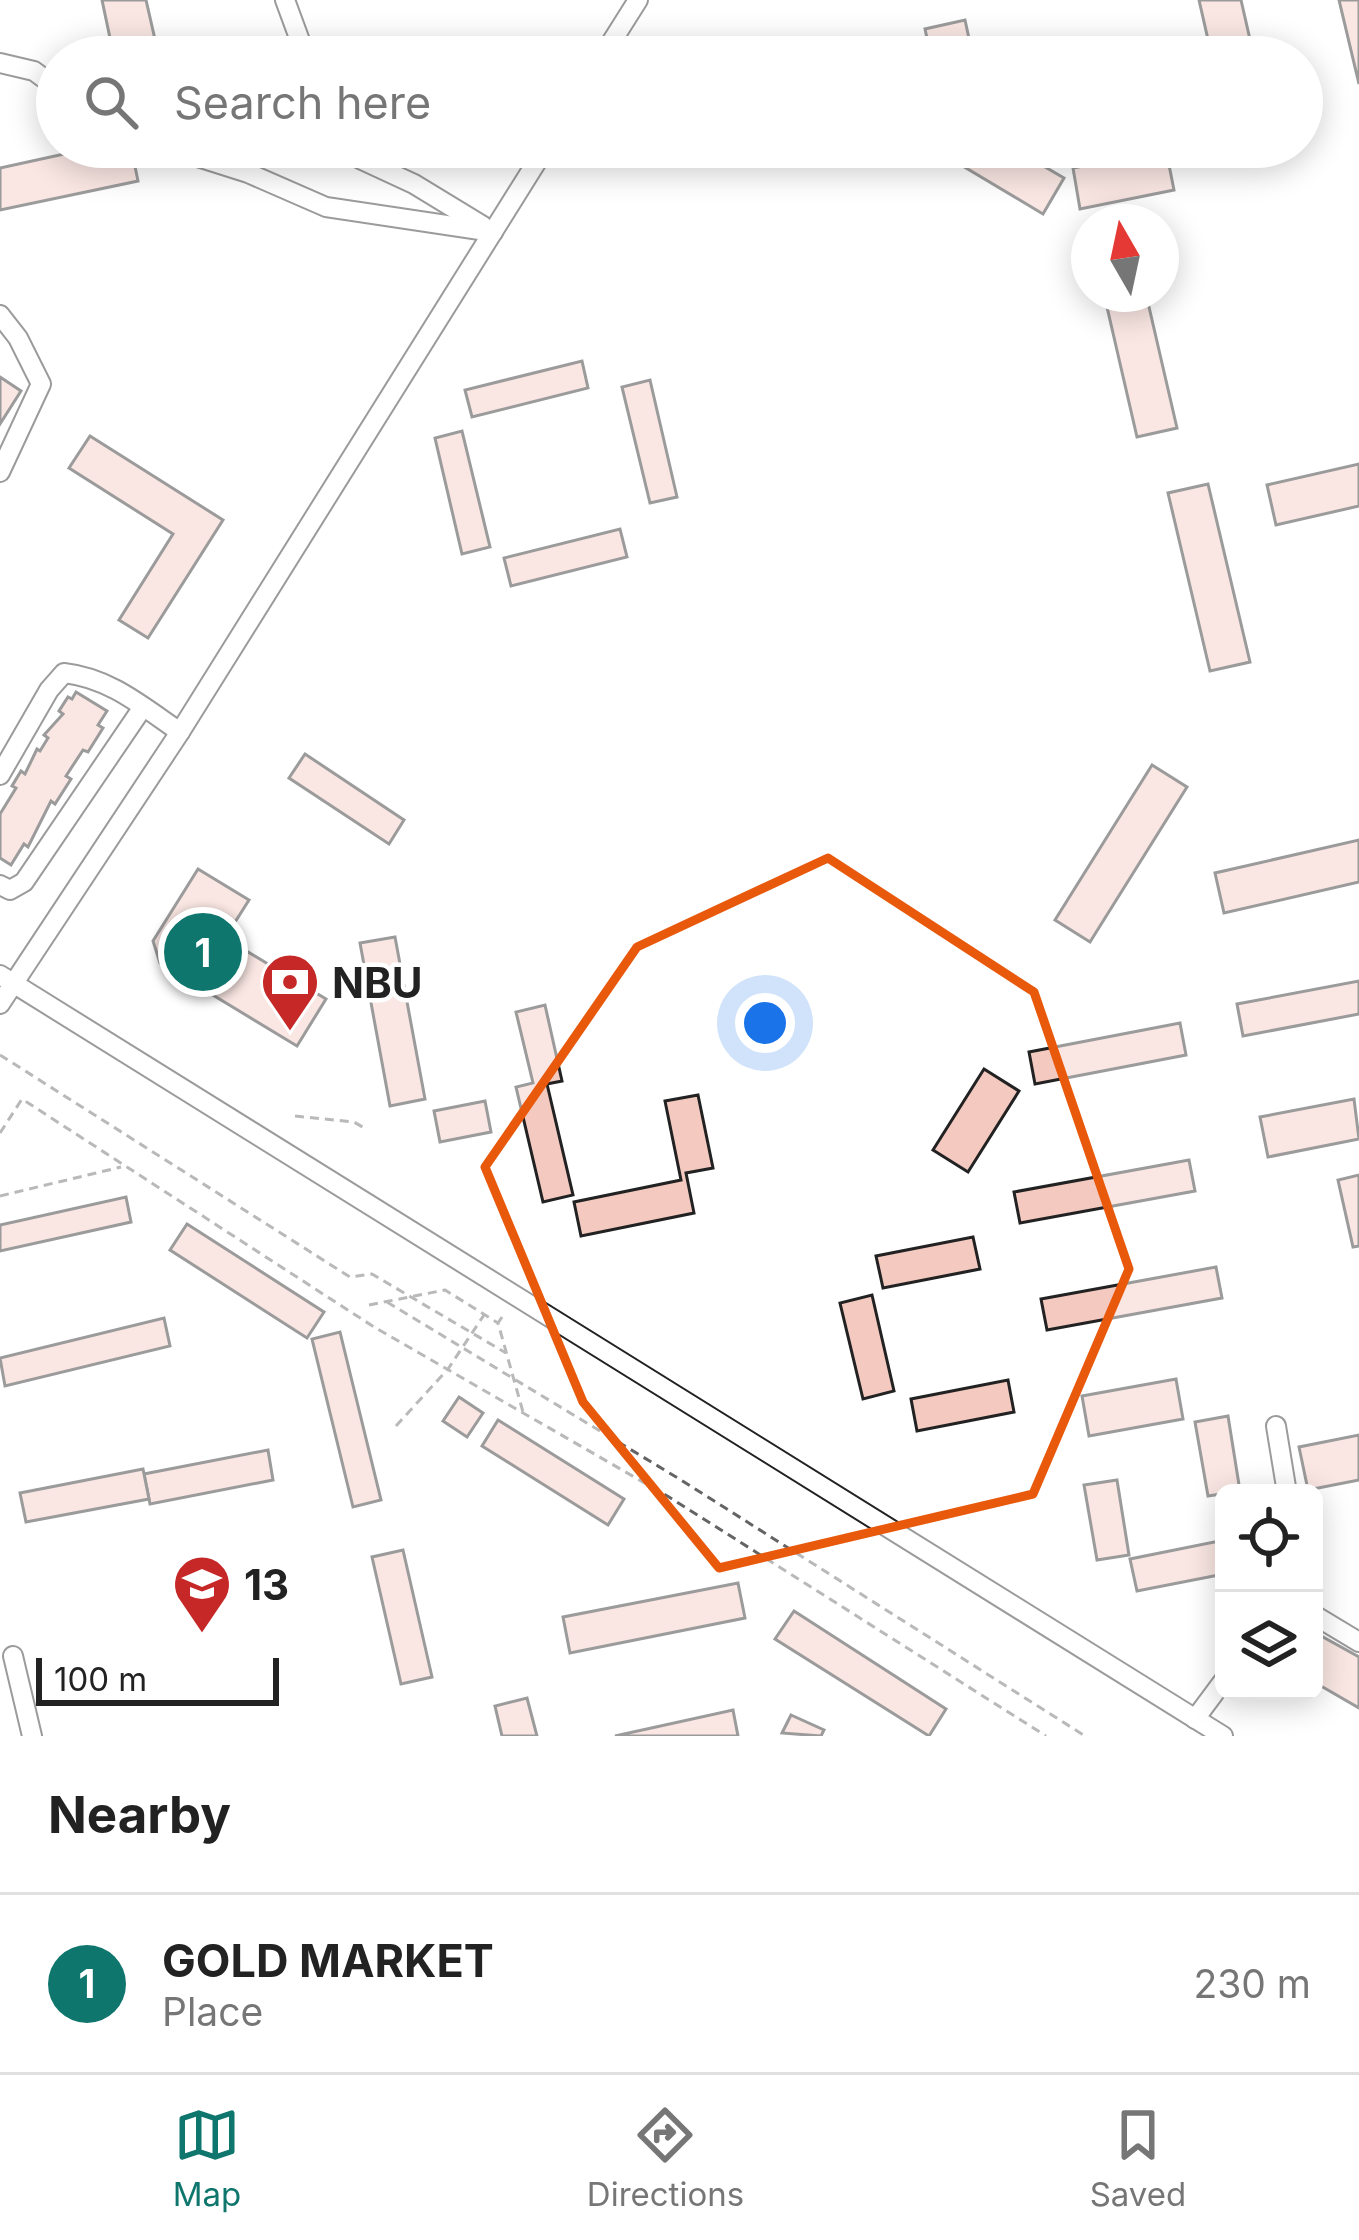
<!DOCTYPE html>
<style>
:root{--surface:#fff;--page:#f2f2f2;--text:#222;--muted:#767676;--line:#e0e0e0;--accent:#0f766e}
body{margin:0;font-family:Inter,sans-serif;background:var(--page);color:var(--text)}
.controls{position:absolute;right:36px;bottom:36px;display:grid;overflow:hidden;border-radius:18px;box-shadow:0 6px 30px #0003}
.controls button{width:108px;height:108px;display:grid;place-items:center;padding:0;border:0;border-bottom:3px solid var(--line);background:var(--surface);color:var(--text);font:60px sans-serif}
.compass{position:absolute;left:1071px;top:204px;width:108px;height:108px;border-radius:50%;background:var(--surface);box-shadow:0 6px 30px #0003;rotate:351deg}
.scale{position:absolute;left:36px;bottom:30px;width:243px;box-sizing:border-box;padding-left:12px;border:6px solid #222;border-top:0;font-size:33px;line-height:42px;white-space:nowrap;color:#222;-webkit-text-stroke:9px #fff;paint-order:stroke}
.you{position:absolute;left:765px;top:1023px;width:42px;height:42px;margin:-30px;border:9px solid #fff;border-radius:50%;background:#1a73e8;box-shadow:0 0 0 18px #1a73e833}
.badge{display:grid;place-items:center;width:78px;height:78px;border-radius:50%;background:var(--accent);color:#fff;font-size:39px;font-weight:700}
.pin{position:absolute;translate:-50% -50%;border:6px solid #fff;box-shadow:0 3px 12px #0006}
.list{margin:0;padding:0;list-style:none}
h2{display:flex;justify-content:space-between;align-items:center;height:156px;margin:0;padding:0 48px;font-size:51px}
h2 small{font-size:39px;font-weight:400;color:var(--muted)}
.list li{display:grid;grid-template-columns:78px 1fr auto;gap:36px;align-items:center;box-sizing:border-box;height:180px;padding:0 48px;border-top:3px solid var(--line)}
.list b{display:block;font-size:45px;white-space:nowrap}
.list p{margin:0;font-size:39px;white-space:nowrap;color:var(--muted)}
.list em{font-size:39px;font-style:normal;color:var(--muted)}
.icon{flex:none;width:66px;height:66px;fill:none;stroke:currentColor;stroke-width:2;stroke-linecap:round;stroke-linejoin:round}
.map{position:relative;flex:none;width:1359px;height:1736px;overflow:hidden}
.search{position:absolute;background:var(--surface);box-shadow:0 6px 30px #0003;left:36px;right:36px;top:36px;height:132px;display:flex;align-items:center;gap:30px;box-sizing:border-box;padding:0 42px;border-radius:66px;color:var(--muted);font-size:45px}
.sheet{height:336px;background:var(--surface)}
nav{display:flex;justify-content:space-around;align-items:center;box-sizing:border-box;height:168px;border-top:3px solid var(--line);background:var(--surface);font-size:33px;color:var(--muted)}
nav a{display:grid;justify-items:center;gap:6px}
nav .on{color:var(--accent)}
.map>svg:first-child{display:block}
</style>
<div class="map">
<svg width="1359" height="1736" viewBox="0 0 1359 1736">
<rect width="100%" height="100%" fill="#fff"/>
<g fill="#f3c9c0" stroke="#222" stroke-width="3">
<polygon points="102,0 146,0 159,57 114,57"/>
<polygon points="1199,0 1241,0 1254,57 1212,57"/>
<polygon points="1339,0 1359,0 1359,84"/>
<polygon points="965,20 973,57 931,57 925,29"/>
<polygon points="96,147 131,147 138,181 0,210 0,168"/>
<polygon points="972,147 1011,147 1064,178 1043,214 961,165"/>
<polygon points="1166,150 1174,190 1080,209 1073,168"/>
<polygon points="1104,294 1146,294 1177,428 1137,437"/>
<polygon points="582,361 588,388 472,417 465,390"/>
<polygon points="0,377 21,391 0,424"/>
<polygon points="650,380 677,497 650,503 622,387"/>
<polygon points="462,431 490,547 462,554 435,438"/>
<polygon points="90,436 223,520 148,638 119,620 173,534 69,468"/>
<polygon points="1359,464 1359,506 1276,525 1267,485"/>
<polygon points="1208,484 1250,662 1210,671 1168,493"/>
<polygon points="620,529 627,557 511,586 504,558"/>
<polygon points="76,692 107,711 98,725 103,728 88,752 83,750 66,776 71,779 55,804 51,801 28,847 24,844 11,865 0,858 0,814 16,788 12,786 21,771 25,774 37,749 40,751 48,738 44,735 63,714 59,711 68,697 72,699"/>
<polygon points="305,754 404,820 389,844 289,778"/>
<polygon points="1152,765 1187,787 1090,942 1055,920"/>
<polygon points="1359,840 1359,882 1224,913 1215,873"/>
<polygon points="198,869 249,900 225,938 326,999 297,1046 160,963 153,941"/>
<polygon points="395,937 425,1099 390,1106 360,943"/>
<polygon points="1359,981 1359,1014 1243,1036 1237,1004"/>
<polygon points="545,1005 562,1081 547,1084 573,1195 543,1202 516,1087 533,1083 516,1012"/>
<polygon points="1180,1023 1186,1055 1035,1084 1029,1052"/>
<polygon points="984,1069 1019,1091 968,1172 933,1150"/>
<polygon points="698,1095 713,1168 686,1173 694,1213 581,1236 574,1202 681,1180 665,1101"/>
<polygon points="1354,1099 1359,1139 1268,1157 1260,1117"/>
<polygon points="485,1101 491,1132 440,1142 434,1111"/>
<polygon points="1189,1160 1195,1191 1020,1223 1014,1192"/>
<polygon points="1359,1175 1359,1246 1353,1247 1338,1180"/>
<polygon points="126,1197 131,1222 0,1251 0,1225"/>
<polygon points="187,1224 324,1312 307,1338 170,1250"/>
<polygon points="973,1237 980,1269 883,1288 876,1256"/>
<polygon points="1216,1267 1222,1298 1047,1330 1041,1299"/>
<polygon points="872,1295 894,1391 863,1399 840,1303"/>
<polygon points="164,1318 170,1346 5,1386 0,1358"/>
<polygon points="340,1332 381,1500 353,1507 312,1339"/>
<polygon points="1176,1379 1183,1419 1089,1436 1082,1396"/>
<polygon points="1008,1380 1014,1412 917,1431 911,1399"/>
<polygon points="459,1397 483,1413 467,1437 443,1421"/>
<polygon points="1228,1416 1240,1491 1208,1496 1195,1422"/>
<polygon points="498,1420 624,1499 608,1525 482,1446"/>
<polygon points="1359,1435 1359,1480 1308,1490 1299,1447"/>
<polygon points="268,1450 273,1480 150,1504 144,1474"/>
<polygon points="143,1469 149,1499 26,1522 20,1493"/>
<polygon points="1117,1480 1129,1555 1097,1560 1084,1485"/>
<polygon points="1224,1540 1224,1574 1137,1591 1130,1559"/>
<polygon points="403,1550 432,1677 401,1684 372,1557"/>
<polygon points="738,1583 745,1618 570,1653 563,1617"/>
<polygon points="794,1611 946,1709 929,1736 775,1639"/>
<polygon points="1314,1632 1359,1657 1359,1708 1314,1682"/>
<polygon points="527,1698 537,1736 502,1736 495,1706"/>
<polygon points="733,1710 738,1736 615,1736"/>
<polygon points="791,1715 824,1730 821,1736 782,1733"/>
</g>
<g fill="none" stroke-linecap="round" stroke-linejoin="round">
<g stroke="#222" stroke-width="22">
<g id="minor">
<polyline points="285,0 306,57"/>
<polyline points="602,57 638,0"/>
<polyline points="0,63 34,71 57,88"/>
<polyline points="166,147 248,173 326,207 493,232"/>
<polyline points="349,147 360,159 414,184 483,226"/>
<polyline points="0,315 18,338 41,384 0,472"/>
<path d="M0,775L49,690L64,673C110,678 143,707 180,732"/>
<polyline points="0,885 10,890 24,882 143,707"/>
<polyline points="0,975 1223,1736"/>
<polyline points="0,1004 180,732 546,147"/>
<polyline points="1276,1426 1287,1493"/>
<polyline points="1314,1615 1359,1642"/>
<polyline points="13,1656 32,1736"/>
<polyline points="1195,1719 1224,1680"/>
</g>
</g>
<g stroke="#646464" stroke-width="3" stroke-dasharray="9 6" stroke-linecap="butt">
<polyline points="0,1055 350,1277 372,1274 506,1353"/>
<polyline points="295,1116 354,1122 366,1129"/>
<polyline points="0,1133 22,1099 374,1327 669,1497 1046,1736"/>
<polyline points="0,1196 121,1167"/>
<polyline points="387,1302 681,1480 1085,1736"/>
<polyline points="369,1305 445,1290 498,1323"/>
<polyline points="502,1317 498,1323 523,1412"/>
<polyline points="396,1426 448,1369 484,1315"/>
</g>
<use href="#minor" stroke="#fff" stroke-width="18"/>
</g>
<path d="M0 0H1359V1736H0ZM828,858L1034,992L1129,1269L1033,1494L719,1568L583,1402L485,1167L637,947Z" fill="#fff" fill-opacity=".55" fill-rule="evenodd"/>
<path fill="none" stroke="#e8590c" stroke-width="9" stroke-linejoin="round" d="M828,858L1034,992L1129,1269L1033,1494L719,1568L583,1402L485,1167L637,947Z"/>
<defs>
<g id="bank-pin" transform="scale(3)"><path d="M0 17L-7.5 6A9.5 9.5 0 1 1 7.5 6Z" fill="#c62828" stroke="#fff"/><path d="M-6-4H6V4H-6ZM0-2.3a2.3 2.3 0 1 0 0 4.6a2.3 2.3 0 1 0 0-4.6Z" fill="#fff"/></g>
<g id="school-pin" transform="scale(3)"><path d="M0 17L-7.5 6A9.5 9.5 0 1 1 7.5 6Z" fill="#c62828" stroke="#fff"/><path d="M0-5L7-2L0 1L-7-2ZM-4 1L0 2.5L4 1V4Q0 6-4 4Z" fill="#fff"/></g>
</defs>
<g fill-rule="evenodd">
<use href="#bank-pin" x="290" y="982"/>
<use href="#school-pin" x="202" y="1584"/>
</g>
<g text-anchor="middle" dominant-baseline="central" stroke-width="9" stroke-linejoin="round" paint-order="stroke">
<g font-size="42" font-weight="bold" fill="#222" stroke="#fff" text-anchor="start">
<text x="332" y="982">NBU</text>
<text x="244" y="1584">13</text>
</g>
</g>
</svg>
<div class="controls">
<button><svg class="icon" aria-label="locate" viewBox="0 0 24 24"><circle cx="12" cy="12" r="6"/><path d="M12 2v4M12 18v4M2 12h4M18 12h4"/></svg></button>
<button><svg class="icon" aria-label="layers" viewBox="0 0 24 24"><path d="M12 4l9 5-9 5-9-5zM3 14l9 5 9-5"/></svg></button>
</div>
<svg class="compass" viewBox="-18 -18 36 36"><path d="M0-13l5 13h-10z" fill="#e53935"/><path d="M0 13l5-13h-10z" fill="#767676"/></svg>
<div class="scale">100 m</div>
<div class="you"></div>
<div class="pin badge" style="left:203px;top:952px">1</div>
<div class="search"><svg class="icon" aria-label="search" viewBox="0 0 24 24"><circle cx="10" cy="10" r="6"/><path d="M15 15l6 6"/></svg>Search here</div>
</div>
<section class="sheet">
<h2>Nearby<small></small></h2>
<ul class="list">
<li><span class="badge">1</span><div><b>GOLD MARKET</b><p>Place</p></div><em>230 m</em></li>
</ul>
</section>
<nav>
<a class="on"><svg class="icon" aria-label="map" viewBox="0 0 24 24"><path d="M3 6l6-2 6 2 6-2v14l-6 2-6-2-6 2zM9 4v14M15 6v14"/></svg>Map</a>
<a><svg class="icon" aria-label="directions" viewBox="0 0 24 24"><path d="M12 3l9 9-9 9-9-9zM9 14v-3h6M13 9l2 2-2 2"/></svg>Directions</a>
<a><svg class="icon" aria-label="saved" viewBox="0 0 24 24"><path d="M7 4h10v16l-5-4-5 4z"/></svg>Saved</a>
</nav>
